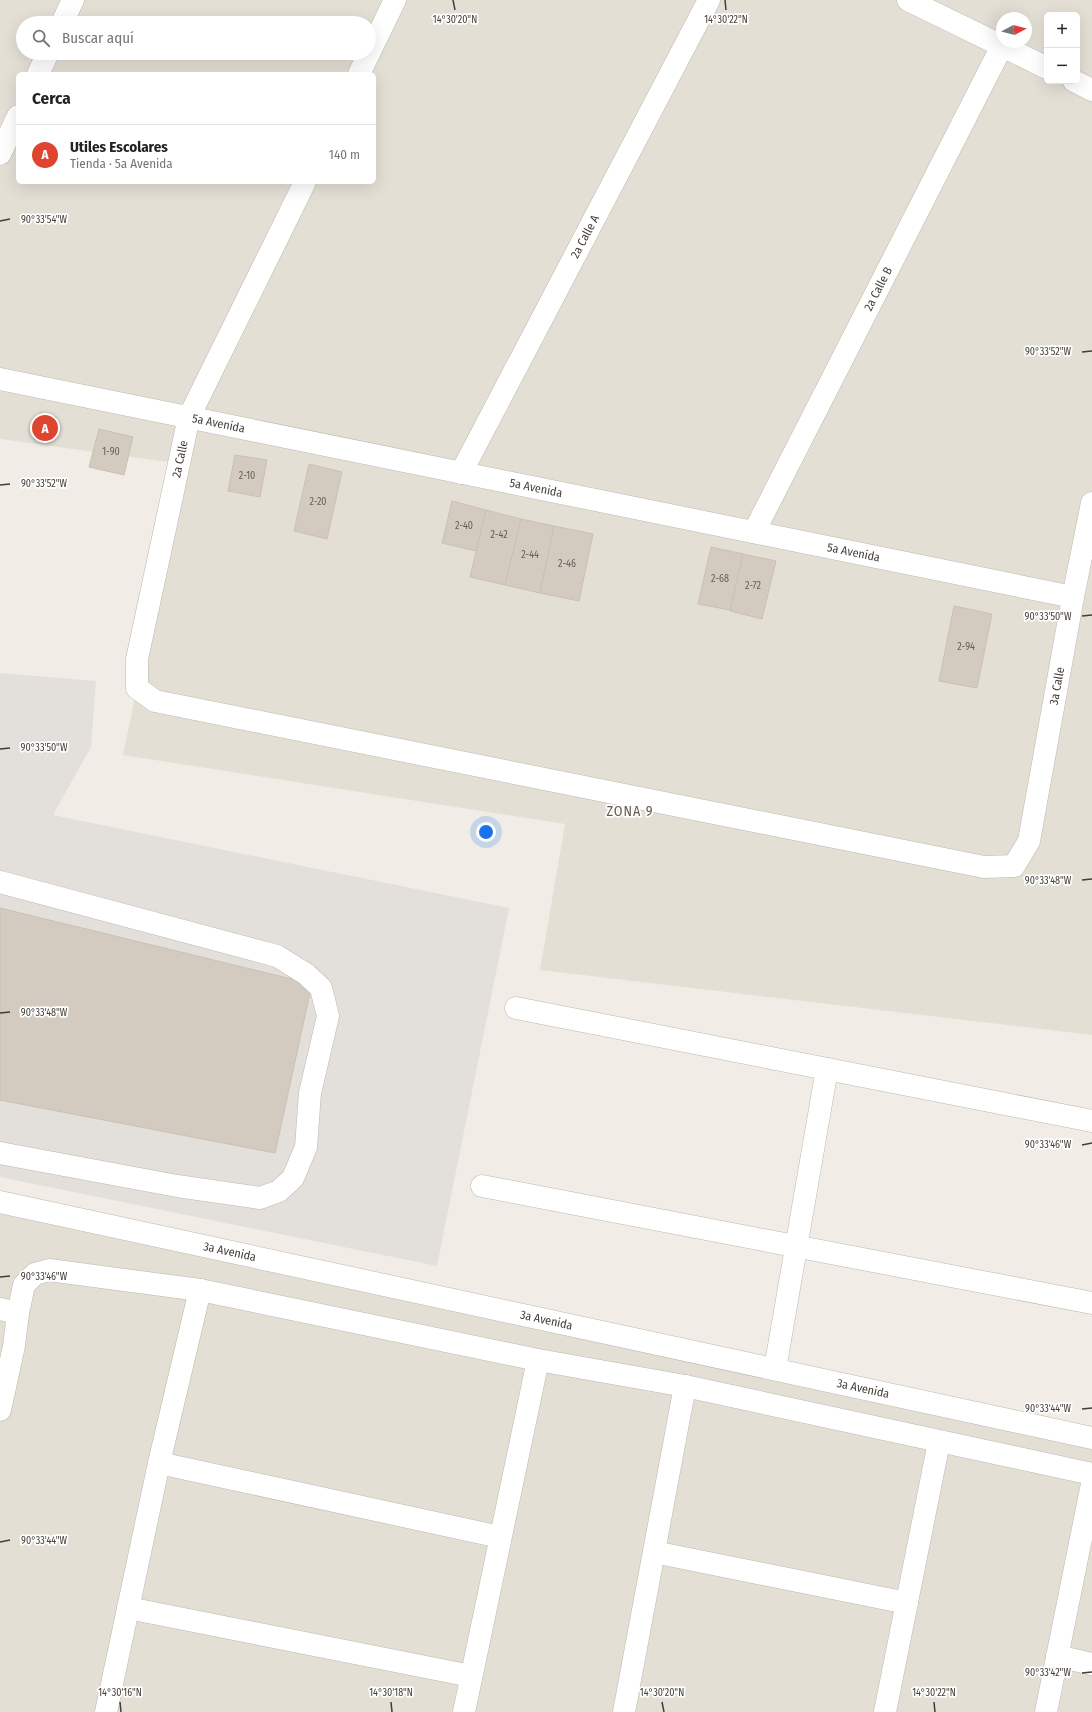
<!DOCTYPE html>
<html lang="es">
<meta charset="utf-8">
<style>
:root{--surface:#fff;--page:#f6f6f6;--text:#222;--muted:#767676;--line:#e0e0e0;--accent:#df442f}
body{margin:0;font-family:"Fira Sans Condensed",sans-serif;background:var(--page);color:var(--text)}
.controls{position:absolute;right:12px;top:12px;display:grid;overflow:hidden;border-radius:6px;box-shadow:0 4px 16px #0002}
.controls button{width:36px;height:36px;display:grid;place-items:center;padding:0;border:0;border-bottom:1px solid var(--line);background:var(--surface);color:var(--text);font:20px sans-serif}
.compass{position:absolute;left:996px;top:12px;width:36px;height:36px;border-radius:50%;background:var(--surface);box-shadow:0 4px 16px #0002;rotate:83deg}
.you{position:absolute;left:486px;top:832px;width:14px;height:14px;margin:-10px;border:3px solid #fff;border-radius:50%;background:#1a73e8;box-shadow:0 0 0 6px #1a73e833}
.badge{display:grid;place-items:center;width:26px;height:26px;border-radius:50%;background:var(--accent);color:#fff;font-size:13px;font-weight:700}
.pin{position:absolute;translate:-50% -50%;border:2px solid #fff;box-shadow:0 1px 4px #0006}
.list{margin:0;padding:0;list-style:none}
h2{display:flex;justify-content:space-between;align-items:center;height:52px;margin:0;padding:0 16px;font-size:17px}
h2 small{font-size:13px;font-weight:400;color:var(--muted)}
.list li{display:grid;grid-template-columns:26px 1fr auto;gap:12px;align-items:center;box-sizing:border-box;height:60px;padding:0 16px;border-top:1px solid var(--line)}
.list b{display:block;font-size:15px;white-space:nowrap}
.list p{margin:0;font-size:13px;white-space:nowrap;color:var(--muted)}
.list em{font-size:13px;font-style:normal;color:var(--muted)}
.icon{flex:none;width:22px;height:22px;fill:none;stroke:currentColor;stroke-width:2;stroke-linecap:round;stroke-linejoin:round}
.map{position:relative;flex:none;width:1092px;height:1712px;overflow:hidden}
.search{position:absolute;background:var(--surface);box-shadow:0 4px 16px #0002;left:16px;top:16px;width:360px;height:44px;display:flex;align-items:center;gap:10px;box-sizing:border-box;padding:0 14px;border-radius:22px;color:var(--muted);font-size:15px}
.panel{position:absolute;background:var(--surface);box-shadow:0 4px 16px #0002;left:16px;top:72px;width:360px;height:112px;border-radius:6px}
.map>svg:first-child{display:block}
</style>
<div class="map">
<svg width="1092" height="1712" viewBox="0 0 1092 1712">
<rect width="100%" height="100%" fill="#f1ede6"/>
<g fill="#e4dfd5" fill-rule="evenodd">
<path d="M0,0H1092V1035L540,970L565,824L123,755L183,464L0,439ZM1047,15H1077V81H1047ZM1002,18H1026V42H1002ZM23,23H369V53H23ZM18,74H374V182H18Z"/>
<polygon points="0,1204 1092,1439 1092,1712 0,1712"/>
</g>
<polygon fill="#e3dfdb" points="0,673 96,681 91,747 53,815 509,908 437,1266 0,1177"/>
<g fill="#d4cbc0" stroke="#cbc0b1">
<polygon points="40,413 56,417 51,442 34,439"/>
<polygon points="99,429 133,437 124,475 89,467"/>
<polygon points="235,455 267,460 260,497 228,491"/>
<polygon points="309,464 342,472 327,539 294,531"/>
<polygon points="452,501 486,510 476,551 442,543"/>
<polygon points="486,510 521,519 505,585 470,577"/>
<polygon points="521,519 554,526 540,593 505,585"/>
<polygon points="554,526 593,534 579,601 540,593"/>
<polygon points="711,547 743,554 730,610 698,604"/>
<polygon points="743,554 776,561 762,619 730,611"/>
<polygon points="954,606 992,614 977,688 939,681"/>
<polygon points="0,908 312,984 275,1153 0,1100"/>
</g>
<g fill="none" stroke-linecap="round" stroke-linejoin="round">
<g stroke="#beb7ad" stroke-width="23">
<g id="minor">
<polyline points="908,0 1047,68"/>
<polyline points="62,23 73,0"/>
<polyline points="38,74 48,53"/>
<polyline points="359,74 395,0"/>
<polyline points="1074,81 1092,90"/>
<polyline points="0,154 18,116"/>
<path id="s1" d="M305,182L189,417L137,659V688L155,701L984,867L1014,866L1029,841L1073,597L1092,503"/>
<path id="s2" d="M0,379L1073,597"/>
<path id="s3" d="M461,473L709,0"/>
<path id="s4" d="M754,532L1002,46"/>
<polyline points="0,882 277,956 306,974 321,988 328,1016 310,1093 306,1147 293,1178 279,1191 260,1198 177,1186 0,1153"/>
<polyline points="516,1008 1092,1121"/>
<polyline points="482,1186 1092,1303"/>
<path id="s5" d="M0,1202L1092,1438"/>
<polyline points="0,1309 18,1313"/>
<polyline points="775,1369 827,1069"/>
<polyline points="0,1410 14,1346 18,1313 24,1285 35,1274 49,1270 200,1290 538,1360 685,1386 1092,1474"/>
<polyline points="159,1463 500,1537"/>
<polyline points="654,1552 907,1603"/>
<polyline points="128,1608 471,1676"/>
<polyline points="1057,1656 1092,1664"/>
<polyline points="106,1712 159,1463 200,1290"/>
<polyline points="464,1712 538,1360"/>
<polyline points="624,1712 685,1386"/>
<polyline points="885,1712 939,1442"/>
<polyline points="1046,1712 1092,1484"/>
</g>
</g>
<use href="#minor" stroke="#fff" stroke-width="22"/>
</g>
<path fill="none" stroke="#433d36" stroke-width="1.5" d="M453,0L455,10M725,0L726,10M0,221L10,219M1082,352L1092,351M0,485L10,484M1082,616L1092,615M0,749L10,748M1082,880L1092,879M0,1013L10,1012M1082,1145L1092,1143M0,1277L10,1276M1082,1409L1092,1408M0,1542L10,1540M1082,1673L1092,1672M120,1702L121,1712M391,1702L392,1712M662,1702L664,1712M934,1702L935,1712"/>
<g text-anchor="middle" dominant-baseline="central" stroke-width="3.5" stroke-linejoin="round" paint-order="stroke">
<g font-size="10" fill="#676058">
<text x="111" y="452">1-90</text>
<text x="247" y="476">2-10</text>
<text x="318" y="502">2-20</text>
<text x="464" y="526">2-40</text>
<text x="499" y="535">2-42</text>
<text x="530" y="555">2-44</text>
<text x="567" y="564">2-46</text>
<text x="720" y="579">2-68</text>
<text x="753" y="586">2-72</text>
<text x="966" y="647">2-94</text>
</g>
<g font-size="12" fill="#433d36" stroke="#fff">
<text stroke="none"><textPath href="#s3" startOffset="267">2a Calle A</textPath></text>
<text stroke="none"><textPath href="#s4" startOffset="273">2a Calle B</textPath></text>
<text stroke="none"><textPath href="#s2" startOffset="223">5a Avenida</textPath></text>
<text transform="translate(180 459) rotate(-78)">2a Calle</text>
<text stroke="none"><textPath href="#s2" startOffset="547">5a Avenida</textPath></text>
<text stroke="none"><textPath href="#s2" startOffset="871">5a Avenida</textPath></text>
<text stroke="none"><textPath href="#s1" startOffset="1623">3a Calle</textPath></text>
<text stroke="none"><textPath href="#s5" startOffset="235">3a Avenida</textPath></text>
<text stroke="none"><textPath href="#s5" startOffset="559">3a Avenida</textPath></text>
<text stroke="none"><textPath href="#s5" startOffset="883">3a Avenida</textPath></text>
</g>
<g font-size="14" letter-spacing="1" fill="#645b4f" stroke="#fff">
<text x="630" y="811">ZONA 9</text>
</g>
</g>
<g font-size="10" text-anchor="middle" fill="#433d36" stroke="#fff" stroke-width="3.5" stroke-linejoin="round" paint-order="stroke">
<text x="455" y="23">14°30'20"N</text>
<text x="726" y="23">14°30'22"N</text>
<text x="44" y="223">90°33'54"W</text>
<text x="1048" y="355">90°33'52"W</text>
<text x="44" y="487">90°33'52"W</text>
<text x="1048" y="620">90°33'50"W</text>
<text x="44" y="751">90°33'50"W</text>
<text x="1048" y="884">90°33'48"W</text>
<text x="44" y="1016">90°33'48"W</text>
<text x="1048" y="1148">90°33'46"W</text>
<text x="44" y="1280">90°33'46"W</text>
<text x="1048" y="1412">90°33'44"W</text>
<text x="44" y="1544">90°33'44"W</text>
<text x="1048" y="1676">90°33'42"W</text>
<text x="120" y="1696">14°30'16"N</text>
<text x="391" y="1696">14°30'18"N</text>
<text x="662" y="1696">14°30'20"N</text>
<text x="934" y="1696">14°30'22"N</text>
</g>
</svg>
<div class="controls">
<button>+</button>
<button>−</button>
</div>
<svg class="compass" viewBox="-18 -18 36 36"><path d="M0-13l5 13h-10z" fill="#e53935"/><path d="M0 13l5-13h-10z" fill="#767676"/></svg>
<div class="you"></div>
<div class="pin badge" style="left:45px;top:428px">A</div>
<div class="search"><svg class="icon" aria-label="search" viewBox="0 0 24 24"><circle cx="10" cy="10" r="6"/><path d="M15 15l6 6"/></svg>Buscar aquí</div>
<section class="panel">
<h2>Cerca<small></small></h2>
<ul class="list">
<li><span class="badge">A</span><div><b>Utiles Escolares</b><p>Tienda · 5a Avenida</p></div><em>140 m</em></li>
</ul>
</section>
</div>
